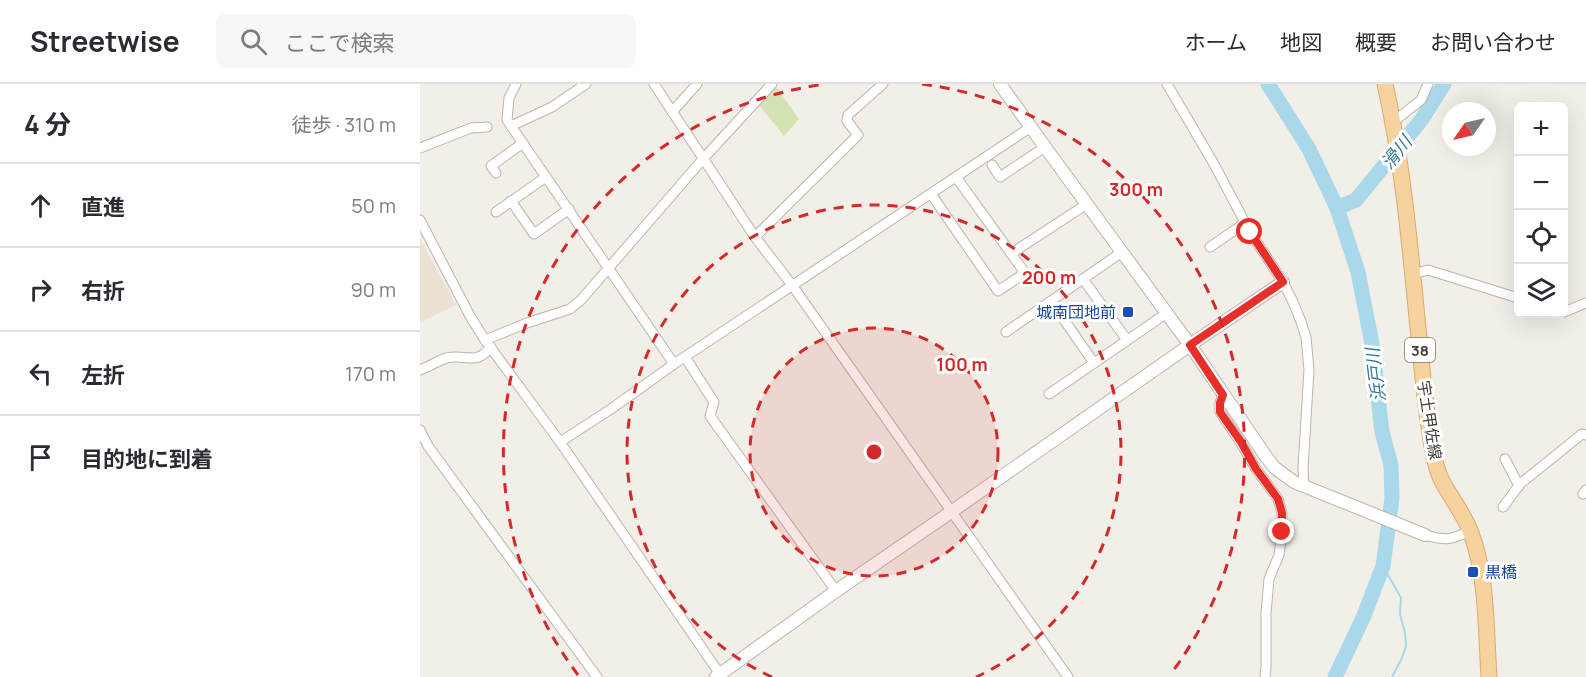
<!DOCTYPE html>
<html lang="ja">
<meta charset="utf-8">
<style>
:root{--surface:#fff;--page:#f7f7f7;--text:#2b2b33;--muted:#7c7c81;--line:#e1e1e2}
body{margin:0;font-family:Manrope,"Noto Sans JP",sans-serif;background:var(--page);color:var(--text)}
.controls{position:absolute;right:18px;top:18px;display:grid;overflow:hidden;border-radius:9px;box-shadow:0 6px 24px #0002}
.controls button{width:54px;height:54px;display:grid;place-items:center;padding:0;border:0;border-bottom:2px solid var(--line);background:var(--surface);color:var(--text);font:30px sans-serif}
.compass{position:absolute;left:1022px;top:18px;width:54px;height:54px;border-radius:50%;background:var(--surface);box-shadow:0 6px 24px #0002;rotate:236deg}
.stop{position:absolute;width:18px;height:18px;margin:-14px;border:4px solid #e82e29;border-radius:50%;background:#fff}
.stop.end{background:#e82e29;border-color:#fff;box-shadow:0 2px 6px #0008}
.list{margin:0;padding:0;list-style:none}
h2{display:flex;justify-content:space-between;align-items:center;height:78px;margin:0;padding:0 24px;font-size:26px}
h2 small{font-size:20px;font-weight:400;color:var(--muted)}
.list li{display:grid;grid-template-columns:39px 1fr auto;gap:18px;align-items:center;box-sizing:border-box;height:84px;padding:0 24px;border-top:2px solid var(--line)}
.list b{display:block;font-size:22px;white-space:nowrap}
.list em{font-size:20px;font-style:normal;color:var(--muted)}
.icon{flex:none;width:33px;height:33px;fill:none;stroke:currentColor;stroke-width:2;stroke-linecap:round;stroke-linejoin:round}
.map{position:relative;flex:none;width:1166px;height:593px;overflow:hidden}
header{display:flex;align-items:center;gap:36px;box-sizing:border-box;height:84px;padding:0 30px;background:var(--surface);border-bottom:2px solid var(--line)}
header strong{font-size:28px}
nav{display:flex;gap:33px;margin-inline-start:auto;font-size:21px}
.search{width:420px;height:54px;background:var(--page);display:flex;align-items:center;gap:15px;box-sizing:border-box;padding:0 21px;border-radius:9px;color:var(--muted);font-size:22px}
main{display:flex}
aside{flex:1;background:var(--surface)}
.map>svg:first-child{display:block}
</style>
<header>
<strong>Streetwise</strong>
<div class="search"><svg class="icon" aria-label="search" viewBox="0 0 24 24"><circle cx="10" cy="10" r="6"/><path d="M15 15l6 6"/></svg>ここで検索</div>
<nav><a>ホーム</a><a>地図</a><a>概要</a><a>お問い合わせ</a></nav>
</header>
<main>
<aside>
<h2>4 分<small>徒歩 · 310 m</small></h2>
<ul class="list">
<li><svg class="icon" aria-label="ahead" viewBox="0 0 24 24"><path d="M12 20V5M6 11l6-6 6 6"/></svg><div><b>直進</b></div><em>50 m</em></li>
<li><svg class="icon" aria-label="right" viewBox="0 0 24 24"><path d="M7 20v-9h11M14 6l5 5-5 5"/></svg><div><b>右折</b></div><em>90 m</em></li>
<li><svg class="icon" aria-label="left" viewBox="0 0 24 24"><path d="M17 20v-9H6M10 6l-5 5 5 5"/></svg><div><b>左折</b></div><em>170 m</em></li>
<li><svg class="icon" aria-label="arrive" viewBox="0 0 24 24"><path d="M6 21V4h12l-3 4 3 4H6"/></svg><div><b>目的地に到着</b></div></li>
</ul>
</aside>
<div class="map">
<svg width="1166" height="593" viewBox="0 0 1166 593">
<rect width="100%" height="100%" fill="#f2eee8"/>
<polygon fill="#eae1d3" points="0,155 36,221 0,238"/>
<polygon fill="#d4e3b4" points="354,0 379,35 364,52 336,17"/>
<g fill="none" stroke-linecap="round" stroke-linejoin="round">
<polyline stroke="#a9d8ea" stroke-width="2" points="963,482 981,514 980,530 985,549 986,562 982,574 972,593"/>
<g stroke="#a9d8ea" stroke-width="15">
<polyline points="848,0 889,65 917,124 938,188 952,260 962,348 971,381 972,414 963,482 943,534 915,593"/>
<polyline points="917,124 936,116 1002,35 1024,0"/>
</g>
<g stroke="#bdb4ab" stroke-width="11">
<g id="minor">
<polyline points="96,0 89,14 87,36 254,280"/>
<polyline points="234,0 335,153 372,201 648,593"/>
<polyline points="747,0 794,80 830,148 863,198 873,218 880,235 886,253 889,286 883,384 884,403"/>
<polyline points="252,28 277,0"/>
<polyline points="973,38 1001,16 1008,0"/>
<polyline points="91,42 132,23 166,0"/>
<polyline points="0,64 51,44 67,43"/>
<polyline points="572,81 580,93 625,63"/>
<polyline points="76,89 71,82 103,59"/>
<polyline points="511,110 578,207 605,189 536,93"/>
<polyline points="91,117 114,150 149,125"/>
<polyline points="76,128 126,93"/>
<polyline points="0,136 50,232 65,256 140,358 302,593"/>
<polyline points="335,153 438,51 427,37 428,31 463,0"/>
<polyline points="790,163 825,139"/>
<polyline points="592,169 667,120"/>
<polyline points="993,190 1008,186 1098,214"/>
<polyline points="663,195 707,256"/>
<polyline points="631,217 674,279"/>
<polyline points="1144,228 1166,219"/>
<polyline points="586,248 702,168"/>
<polyline points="65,256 107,239 150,225 161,216 283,75 352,0"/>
<polyline points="265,273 294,318 290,332 416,507"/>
<path d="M0,286C8,283 18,277 26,274C47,269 54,283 71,263"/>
<polyline points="629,310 747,229"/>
<polyline points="803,311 800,319 800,328 821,359 836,385 858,415 862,429 862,448 859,471 849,495 846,529 846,583 845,593"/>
<polyline points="0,346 8,362 177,593"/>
<polyline points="140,358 191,325 254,280 611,43"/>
<polyline points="1085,375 1099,402"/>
<polyline points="1163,410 1166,406"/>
<polyline points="1083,423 1100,400 1162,350 1166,351"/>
<path d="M1005,451C1026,457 1031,456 1050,447"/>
</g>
</g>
<g stroke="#bdb4ab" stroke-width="14">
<g id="tertiary">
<polyline points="580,0 625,63 770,261 847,374 855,384 874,398 1005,451"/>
<polyline points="296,593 416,507 531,428 770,261 863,198"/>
</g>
</g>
<g stroke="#daac6f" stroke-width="17">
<path id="primary" d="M965,0C983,80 990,163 998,244C1002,284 1005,323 1012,362C1014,373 1016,386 1022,397C1031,414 1044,430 1051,449C1067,490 1066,548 1069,593"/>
</g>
<use href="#minor" stroke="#fff" stroke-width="9"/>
<use href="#tertiary" stroke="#fff" stroke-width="12"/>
<use href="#primary" stroke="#f6d29e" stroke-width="15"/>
</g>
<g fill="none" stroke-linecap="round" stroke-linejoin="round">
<polyline stroke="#e82e29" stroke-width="8" points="830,148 863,198 770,261 803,311 800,319 800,328 821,358 836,385 858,415 862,429 862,448"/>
</g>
<circle cx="454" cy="368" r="124" fill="#d62828" fill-opacity=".12"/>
<g fill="none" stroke="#d62828" stroke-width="3" stroke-dasharray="10 8">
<circle cx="454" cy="368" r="124"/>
<path d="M352 593A247 247 0 1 1 556 593"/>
<path d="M158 591A371 371 0 0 1 406 0M502 0A371 371 0 0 1 750 591"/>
</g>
<g fill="#1a4fb4" stroke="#fff" stroke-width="2">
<rect x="702" y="222" width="12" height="12" rx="3"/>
<rect x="1047" y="482" width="12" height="12" rx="3"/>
</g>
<g text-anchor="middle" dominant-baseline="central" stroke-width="6" stroke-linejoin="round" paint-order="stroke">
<rect fill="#fff" stroke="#7d7873" stroke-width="1.5" x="985" y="254" width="30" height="24" rx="4.5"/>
<g font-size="15" font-weight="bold" fill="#453e37">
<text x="1000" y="266">38</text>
</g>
<g font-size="16" fill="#164399" stroke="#fff" text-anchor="end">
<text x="696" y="228">城南団地前</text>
<text x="1065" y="488" text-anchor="start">黒橋</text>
</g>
<g font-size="16" fill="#453e37" stroke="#fff">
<text transform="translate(1010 336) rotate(81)">宇土甲佐線</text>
</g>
<g font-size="18" font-style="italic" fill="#357b99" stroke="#fff">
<text transform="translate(976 68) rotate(-51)">滑川</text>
<text transform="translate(955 291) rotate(-97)">浜戸川</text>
</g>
</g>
<circle cx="454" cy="368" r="9" fill="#d62828" stroke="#fff" stroke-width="3"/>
<g font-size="18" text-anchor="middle" font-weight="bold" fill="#d62828" stroke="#fff" stroke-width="6" stroke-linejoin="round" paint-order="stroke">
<text x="716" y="112">300 m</text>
<text x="629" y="200">200 m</text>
<text x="542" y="287">100 m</text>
</g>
</svg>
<div class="controls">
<button>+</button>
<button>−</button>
<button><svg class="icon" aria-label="locate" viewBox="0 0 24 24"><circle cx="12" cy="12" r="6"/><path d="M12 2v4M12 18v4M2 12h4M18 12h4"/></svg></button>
<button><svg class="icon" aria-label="layers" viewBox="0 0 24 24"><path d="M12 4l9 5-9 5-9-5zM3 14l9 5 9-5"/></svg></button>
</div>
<svg class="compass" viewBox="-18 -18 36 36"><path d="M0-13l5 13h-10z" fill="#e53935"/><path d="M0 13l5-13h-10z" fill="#7c7c81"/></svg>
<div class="stop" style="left:830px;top:148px"></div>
<div class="stop end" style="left:862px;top:448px"></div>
</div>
</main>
